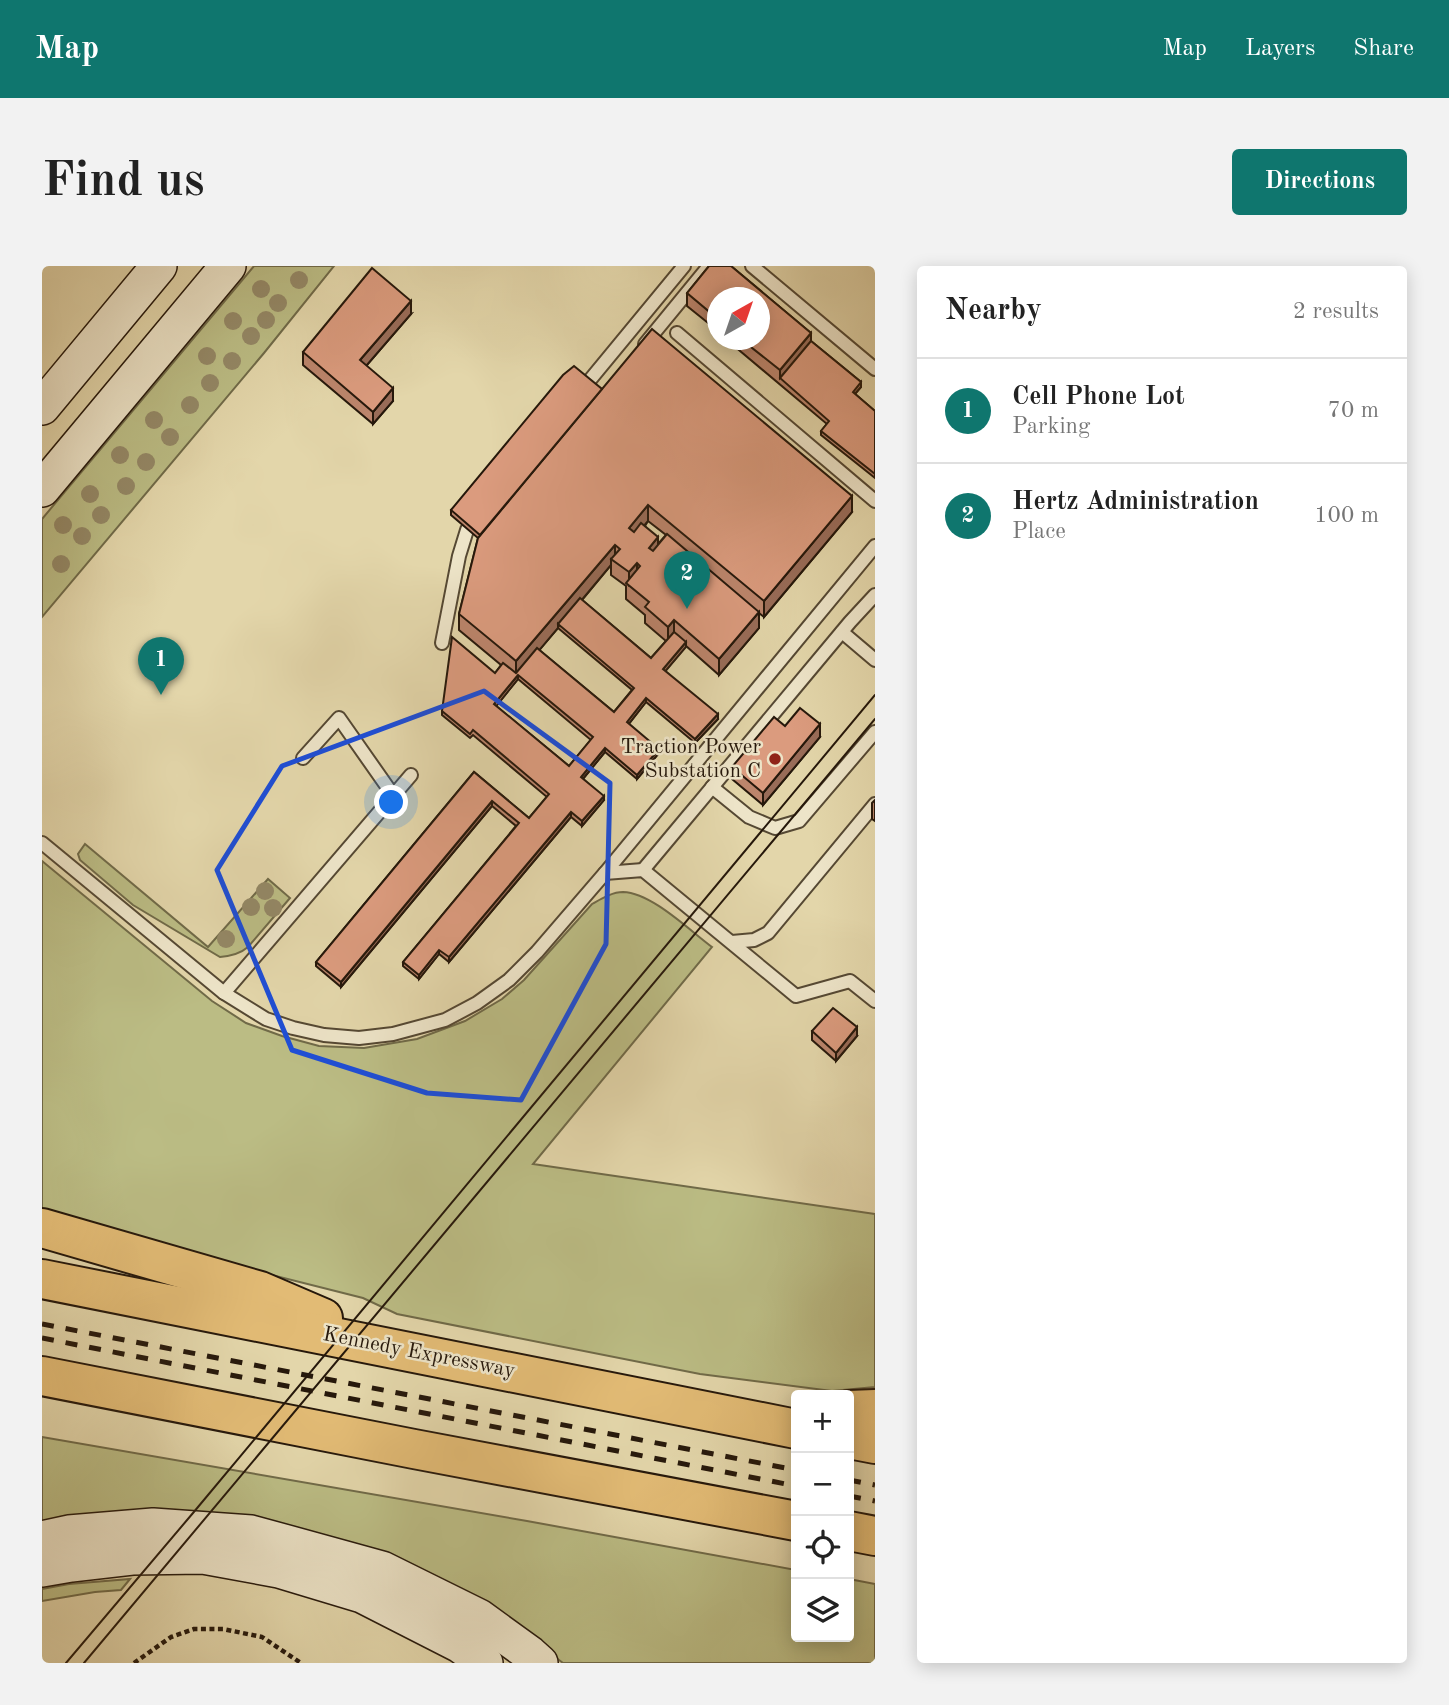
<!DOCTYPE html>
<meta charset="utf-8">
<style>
:root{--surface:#fff;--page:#f2f2f2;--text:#222;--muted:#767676;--line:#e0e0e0;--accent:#0f766e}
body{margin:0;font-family:"Old Standard TT",serif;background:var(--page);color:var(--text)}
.controls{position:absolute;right:21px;bottom:21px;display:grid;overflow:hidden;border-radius:7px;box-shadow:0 4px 18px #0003}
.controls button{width:63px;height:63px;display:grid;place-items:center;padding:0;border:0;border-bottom:2px solid var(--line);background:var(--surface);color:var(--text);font:35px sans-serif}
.compass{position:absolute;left:665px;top:21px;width:63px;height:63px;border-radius:50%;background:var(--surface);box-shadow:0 4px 18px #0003;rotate:40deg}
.you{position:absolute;left:350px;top:537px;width:24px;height:24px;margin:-18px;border:5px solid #fff;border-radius:50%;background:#1a73e8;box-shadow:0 0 0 10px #1a73e833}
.badge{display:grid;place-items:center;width:46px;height:46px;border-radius:50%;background:var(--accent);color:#fff;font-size:23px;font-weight:700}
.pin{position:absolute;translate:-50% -58px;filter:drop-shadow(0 2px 4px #0008)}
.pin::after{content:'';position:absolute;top:37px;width:24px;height:21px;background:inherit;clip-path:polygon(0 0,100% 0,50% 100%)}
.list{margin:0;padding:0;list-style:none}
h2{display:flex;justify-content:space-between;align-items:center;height:91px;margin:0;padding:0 28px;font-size:30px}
h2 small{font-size:23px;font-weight:400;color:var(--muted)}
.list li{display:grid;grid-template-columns:46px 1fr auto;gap:21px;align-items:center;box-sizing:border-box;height:105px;padding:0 28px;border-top:2px solid var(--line)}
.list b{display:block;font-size:26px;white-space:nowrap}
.list p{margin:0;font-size:23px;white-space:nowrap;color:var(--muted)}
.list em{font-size:23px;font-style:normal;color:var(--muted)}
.icon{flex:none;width:38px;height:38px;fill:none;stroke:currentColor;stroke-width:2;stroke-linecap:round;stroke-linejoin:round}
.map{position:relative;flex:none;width:833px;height:1397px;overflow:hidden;border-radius:7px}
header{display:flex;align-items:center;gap:42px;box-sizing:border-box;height:98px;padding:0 35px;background:var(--accent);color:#fff}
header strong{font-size:33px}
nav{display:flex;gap:38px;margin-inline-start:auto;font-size:24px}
.intro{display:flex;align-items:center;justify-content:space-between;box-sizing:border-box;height:168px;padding:0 42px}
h1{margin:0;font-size:49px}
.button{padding:18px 32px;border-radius:7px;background:var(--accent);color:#fff;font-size:24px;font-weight:700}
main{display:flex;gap:42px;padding:0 42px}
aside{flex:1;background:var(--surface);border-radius:7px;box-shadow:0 4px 18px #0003}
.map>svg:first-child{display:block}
</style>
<header>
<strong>Map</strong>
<nav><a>Map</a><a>Layers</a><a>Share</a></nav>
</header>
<div class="intro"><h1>Find us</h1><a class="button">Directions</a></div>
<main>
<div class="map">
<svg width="833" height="1397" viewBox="0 0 833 1397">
<rect width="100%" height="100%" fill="#e3d6aa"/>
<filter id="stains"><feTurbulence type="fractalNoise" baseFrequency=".00286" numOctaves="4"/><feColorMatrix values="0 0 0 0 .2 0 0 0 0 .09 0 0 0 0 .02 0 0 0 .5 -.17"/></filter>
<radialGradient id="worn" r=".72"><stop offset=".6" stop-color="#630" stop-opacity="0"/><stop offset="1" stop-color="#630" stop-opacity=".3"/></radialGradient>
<g fill="#bbbc84" stroke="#706a48" stroke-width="2">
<polygon points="212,0 292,0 222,87 0,351 0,253"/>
<path d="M43,578L166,681L226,613L248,632L206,681C198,688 189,690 178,691L91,639L38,594L36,588Z"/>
<path d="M0,595L170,735L204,757L240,770L277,780L322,782L375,773L423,755L460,733L482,714L550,638C559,633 570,626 581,626C610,627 647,664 670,681L491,898L833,948V1121L790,1125L658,1108L355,1048L321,1032L0,951Z"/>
<polygon points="0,1171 485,1255 754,1304 754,1371 807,1371 807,1313 833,1318 833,1397 521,1397 439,1335 0,1257"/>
<polygon points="88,1313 79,1324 53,1326 0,1335 0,1323 27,1318"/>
</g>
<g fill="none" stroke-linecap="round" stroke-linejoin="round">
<g stroke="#554833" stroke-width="16">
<g id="lane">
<polyline points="710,0 833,103"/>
<polyline points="635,67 833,235"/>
<polyline points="603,78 667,0"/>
<polyline points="538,126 642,0"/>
<polyline points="800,366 833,394"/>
<polyline points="400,377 417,290 425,264 436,251"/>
<polyline points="261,492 297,452 351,529"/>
<polyline points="670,521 707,551 733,562 757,555 833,466"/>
<polyline points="0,577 182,727 224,753 251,762 282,769 317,772 351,768 403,754 435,737 467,714 495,686 563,607 601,604 754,730 808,715 833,735"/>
<polyline points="601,604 808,356 833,329"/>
<polyline points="563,607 833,280"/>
<polyline points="690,676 712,674 726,667 833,538"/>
<polyline points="182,727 369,509"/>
</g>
</g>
<g stroke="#26180b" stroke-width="38">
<g id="secondary">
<polyline points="0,141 117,0"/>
<polyline points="0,223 186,0"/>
<polyline points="0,1273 27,1267 111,1260 209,1267 340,1303 437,1351 488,1388 498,1397"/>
<polyline points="0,1303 29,1298 90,1291 161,1290 237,1304 320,1329 418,1379 443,1397"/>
</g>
</g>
<g stroke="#26180b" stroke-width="42">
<g id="highway">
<polyline points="0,962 218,1025 281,1052"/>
<polyline points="0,1013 754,1163"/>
<polyline points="0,1110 372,1183 754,1255"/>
<polyline points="807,1144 833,1143"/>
<polyline points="807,1173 833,1178"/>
<polyline points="807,1265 833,1270"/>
</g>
</g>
<polyline stroke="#26180b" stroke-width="4.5" stroke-dasharray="5 3.5" stroke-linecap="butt" points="92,1397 129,1371 152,1363 181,1363 220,1371 259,1397"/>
<use href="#lane" stroke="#ede4c8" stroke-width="12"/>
<use href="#secondary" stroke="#ede4c8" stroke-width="35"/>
<use href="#highway" stroke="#e2bb75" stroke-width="38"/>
<g stroke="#26180b" stroke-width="2">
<polyline points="24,1397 151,1247 833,429"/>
<polyline points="42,1397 833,453"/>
</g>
<g stroke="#26180b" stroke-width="5" stroke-dasharray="12 12" stroke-linecap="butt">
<polyline points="0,1058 754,1204"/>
<polyline points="0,1072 754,1220"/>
<polyline points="807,1214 833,1219"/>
<polyline points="807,1230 833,1235"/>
</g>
</g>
<g fill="#948866">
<circle cx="257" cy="14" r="9"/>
<circle cx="219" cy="23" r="9"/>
<circle cx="236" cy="37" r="9"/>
<circle cx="224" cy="54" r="9"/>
<circle cx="191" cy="55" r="9"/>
<circle cx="209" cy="70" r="9"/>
<circle cx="165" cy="90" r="9"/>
<circle cx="190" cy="95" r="9"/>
<circle cx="168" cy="117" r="9"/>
<circle cx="148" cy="139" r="9"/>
<circle cx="112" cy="154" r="9"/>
<circle cx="128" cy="171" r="9"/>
<circle cx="78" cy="189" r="9"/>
<circle cx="104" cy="196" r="9"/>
<circle cx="84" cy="220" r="9"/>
<circle cx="48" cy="228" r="9"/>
<circle cx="59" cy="249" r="9"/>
<circle cx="21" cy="259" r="9"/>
<circle cx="40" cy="270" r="9"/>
<circle cx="19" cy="298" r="9"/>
<circle cx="223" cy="625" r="9"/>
<circle cx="209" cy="641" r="9"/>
<circle cx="231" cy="642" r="9"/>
<circle cx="184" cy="673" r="9"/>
</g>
<g fill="#bc856c" stroke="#26180b" stroke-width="2" fill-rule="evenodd">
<polygon points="667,0 689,0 769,67 769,75 819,116 819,121 813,128 833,145 833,212 779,169 779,165 785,158 685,74 718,74 718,32 676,32 676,65 645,40 645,27"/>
<polygon points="369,48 324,100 351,135 331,158 261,99 261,86"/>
<path d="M560,123L810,246L722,351L717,347V362L677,409L644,380L623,405L676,453L653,477L604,436L587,458L617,487L595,513L563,486L541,513L562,534L540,560L529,551L407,696L397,688L377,713L361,700V696L474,560L450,540L299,721L274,700V696L432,506L487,552L505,531L431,469L428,472L400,449V445L453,407L459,399L417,364V348L436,272L409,249V244ZM606,255L624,269L616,278L603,260ZM569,299V309L584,320V333L603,349V357L624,375L609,392L540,334ZM516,362L590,424L572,446L497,384ZM476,413L549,474L527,500L454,440Z"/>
<polygon points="743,460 778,471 721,539 690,513 690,501"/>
<polygon points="833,534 833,555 830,553 830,537"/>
<polygon points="770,765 815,770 794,795 770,774"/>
</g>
<g fill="#996c58" stroke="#26180b" stroke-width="2">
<polygon points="369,35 369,48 318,107 318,94"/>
<polygon points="769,67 769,79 738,112 738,104"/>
<polygon points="819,116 819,121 811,130 811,126"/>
<polygon points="351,122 351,135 331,158 331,146"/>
<polygon points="810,230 810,246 722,351 722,335"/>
<polygon points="606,239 606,255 587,278 587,262"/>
<polygon points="616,271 616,287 607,298 607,282"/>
<polygon points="573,279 573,295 569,293 569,299 518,360 516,358 516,362 474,412 474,395"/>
<polygon points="595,297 595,313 587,319 587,306"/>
<polygon points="717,346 717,362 677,409 677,393"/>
<polygon points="632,354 632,370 626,377 626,361"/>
<polygon points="644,376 644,381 621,408 621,403"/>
<polygon points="476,409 476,413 452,443 452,438"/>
<polygon points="604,432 604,436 585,460 585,456"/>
<polygon points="676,448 676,453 653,477 653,473"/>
<polygon points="778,458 778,471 721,539 721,527"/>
<polygon points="563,482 563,486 539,515 539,511"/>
<polygon points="617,483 617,487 595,513 595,509"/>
<polygon points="562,530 562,534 540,560 540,555"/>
<polygon points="450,535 450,540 299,721 299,716"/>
<polygon points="529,546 529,551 407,696 407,691"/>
<polygon points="397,684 397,688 377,713 377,709"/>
<polygon points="815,761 815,770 794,795 794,787"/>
</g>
<g fill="#db9b7e" stroke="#26180b" stroke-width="2" fill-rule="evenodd">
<polygon points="667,0 689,0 769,67 738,104 700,74 718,74 718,32 676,32 676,53 645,27"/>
<polygon points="330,2 369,35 318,94 351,122 331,146 261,86"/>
<polygon points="610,63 810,230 722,335 606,239 587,262 592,266 599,257 616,271 607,282 611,285 625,268 717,346 677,393 632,354 626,361 603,341 607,336 584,317 598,300 595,297 587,306 569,293 578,283 573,279 474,395 417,348 436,272"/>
<polygon points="769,75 819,116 811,126 833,145 833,208 779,165 787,155 738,112"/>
<polygon points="532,100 560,123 438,269 409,244 521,109"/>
<path d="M538,332L609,392L632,366L637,370L644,376L621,403L676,448L653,473L604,432L585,456L617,483L595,509L563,482L539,511L562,530L540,555L529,546L407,691L397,684L377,709L361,696L477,557L450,535L299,716L274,696L432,506L487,552L507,528L431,464L428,468L400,445L410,371L453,407L461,397L474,407L495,382L572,446L592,422L516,358ZM476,409L551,471L527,500L452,438Z"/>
<polygon points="758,442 778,458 721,527 690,501 732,451 743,460"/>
<polygon points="791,742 815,761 794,787 770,765"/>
</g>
<path fill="none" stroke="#1d4ed8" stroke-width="5" stroke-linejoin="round" d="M442,425L568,517L564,678L479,834L385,827L250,784L175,604L240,500Z"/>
<circle fill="#8f2418" stroke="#ede4c8" stroke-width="2.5" cx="733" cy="493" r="7"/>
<g text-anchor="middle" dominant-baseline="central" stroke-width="5" stroke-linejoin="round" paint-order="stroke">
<g font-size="21" fill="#26180b" stroke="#ede4c8" text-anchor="end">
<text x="719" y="481">Traction Power<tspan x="719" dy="24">Substation C</tspan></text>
</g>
<g font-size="21" fill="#26180b" stroke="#ede4c8">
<text transform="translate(377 1087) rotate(11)">Kennedy Expressway</text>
</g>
</g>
<rect width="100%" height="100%" filter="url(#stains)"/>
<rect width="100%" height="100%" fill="url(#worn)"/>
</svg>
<div class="controls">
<button>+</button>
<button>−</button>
<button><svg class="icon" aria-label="locate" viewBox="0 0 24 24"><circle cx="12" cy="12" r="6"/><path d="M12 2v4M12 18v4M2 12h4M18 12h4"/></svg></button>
<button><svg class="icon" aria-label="layers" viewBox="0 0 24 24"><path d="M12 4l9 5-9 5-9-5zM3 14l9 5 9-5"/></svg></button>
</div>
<svg class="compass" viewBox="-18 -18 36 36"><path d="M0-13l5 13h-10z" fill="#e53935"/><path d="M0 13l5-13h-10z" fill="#767676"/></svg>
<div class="you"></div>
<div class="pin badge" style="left:119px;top:429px">1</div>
<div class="pin badge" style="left:645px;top:343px">2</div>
</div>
<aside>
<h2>Nearby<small>2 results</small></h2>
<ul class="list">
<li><span class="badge">1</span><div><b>Cell Phone Lot</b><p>Parking</p></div><em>70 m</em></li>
<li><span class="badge">2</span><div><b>Hertz Administration</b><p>Place</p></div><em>100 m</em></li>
</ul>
</aside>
</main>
